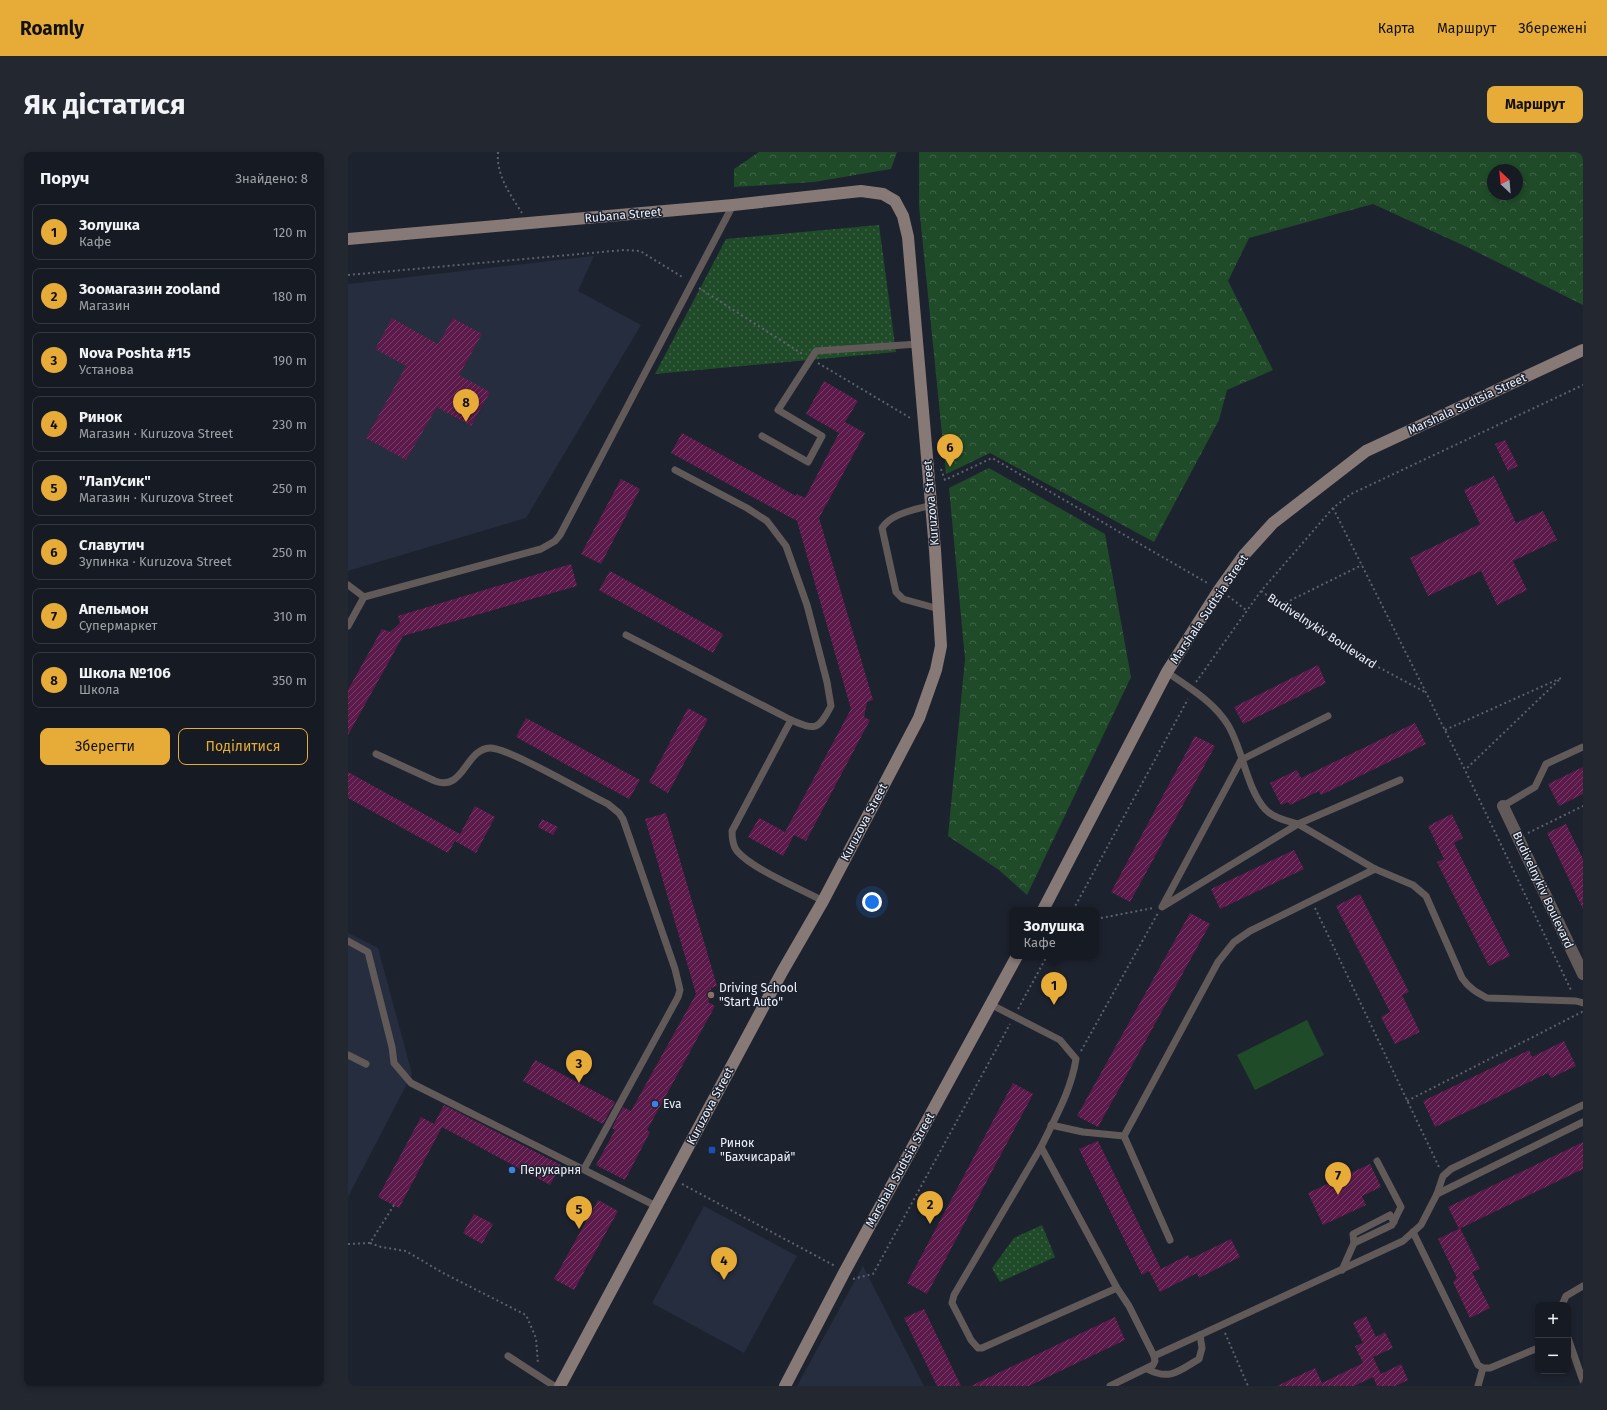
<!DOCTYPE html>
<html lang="uk">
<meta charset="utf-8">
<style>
:root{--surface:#161a23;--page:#232730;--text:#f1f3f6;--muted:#9ea1a6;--line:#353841;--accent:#e7ac37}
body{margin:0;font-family:"Fira Sans",sans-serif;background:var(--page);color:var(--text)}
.controls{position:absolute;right:12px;bottom:12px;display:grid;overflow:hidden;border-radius:8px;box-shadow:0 2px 6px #0003}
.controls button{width:36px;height:36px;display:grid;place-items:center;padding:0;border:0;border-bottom:1px solid var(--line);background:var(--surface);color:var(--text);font:20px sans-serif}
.compass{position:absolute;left:1139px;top:12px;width:36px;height:36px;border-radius:50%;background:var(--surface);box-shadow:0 2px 6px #0003;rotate:334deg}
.you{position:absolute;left:524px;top:750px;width:14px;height:14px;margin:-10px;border:3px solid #fff;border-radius:50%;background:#1a73e8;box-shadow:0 0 0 6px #1a73e833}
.badge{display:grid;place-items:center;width:26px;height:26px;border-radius:50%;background:var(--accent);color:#111;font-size:13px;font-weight:700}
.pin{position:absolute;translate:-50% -33px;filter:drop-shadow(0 1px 2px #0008)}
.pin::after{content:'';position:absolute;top:21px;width:14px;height:12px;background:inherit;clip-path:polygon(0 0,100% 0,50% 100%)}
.popup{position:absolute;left:661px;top:755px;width:90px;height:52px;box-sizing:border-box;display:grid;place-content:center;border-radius:8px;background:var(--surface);filter:drop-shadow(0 1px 3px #0005);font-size:13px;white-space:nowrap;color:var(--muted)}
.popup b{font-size:15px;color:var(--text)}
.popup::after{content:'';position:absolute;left:50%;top:100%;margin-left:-8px;border:8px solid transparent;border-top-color:var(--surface)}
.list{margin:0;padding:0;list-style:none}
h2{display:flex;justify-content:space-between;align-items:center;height:52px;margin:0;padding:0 16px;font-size:17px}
h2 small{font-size:13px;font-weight:400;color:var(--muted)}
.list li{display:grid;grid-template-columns:26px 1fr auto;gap:12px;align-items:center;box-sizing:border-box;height:56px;margin:0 8px 8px;padding:0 8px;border:1px solid var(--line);border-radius:8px}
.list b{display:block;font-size:15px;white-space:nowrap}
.list p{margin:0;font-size:13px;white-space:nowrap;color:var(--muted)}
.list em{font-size:13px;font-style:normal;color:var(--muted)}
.actions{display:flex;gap:8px;padding:12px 16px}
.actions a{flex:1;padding:9px 0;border:1px solid var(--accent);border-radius:8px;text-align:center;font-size:14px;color:var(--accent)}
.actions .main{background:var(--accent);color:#111}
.map{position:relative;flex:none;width:1235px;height:1234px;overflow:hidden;border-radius:8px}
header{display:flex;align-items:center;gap:24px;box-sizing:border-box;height:56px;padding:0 20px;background:var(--accent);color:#111}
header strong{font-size:19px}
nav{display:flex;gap:22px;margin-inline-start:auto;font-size:14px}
.intro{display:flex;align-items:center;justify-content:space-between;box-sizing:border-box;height:96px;padding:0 24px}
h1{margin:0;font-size:28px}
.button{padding:10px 18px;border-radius:8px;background:var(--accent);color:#111;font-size:14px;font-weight:700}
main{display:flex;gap:24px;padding:0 24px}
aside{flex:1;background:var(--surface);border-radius:8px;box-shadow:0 2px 6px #0003}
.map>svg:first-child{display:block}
</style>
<header>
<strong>Roamly</strong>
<nav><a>Карта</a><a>Маршрут</a><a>Збережені</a></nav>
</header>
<div class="intro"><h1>Як дістатися</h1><a class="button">Маршрут</a></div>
<main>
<aside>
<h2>Поруч<small>Знайдено: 8</small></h2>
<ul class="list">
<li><span class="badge">1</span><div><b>Золушка</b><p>Кафе</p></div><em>120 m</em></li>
<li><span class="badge">2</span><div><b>Зоомагазин zooland</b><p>Магазин</p></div><em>180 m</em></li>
<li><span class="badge">3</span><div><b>Nova Poshta #15</b><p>Установа</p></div><em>190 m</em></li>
<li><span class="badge">4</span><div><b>Ринок</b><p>Магазин · Kuruzova Street</p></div><em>230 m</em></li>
<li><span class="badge">5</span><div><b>&quot;ЛапУсик&quot;</b><p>Магазин · Kuruzova Street</p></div><em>250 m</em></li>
<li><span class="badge">6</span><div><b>Славутич</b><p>Зупинка · Kuruzova Street</p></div><em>250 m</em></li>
<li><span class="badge">7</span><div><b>Апельмон</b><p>Супермаркет</p></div><em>310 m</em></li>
<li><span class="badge">8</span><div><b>Школа №106</b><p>Школа</p></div><em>350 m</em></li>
</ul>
<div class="actions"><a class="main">Зберегти</a><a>Поділитися</a></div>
</aside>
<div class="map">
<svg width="1235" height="1234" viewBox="0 0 1235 1234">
<defs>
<pattern id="forest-crowns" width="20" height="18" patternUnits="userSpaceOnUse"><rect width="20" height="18" fill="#204b29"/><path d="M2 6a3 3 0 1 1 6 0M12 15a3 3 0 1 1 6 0" fill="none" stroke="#416549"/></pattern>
<pattern id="park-dots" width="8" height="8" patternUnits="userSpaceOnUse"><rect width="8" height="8" fill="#204b29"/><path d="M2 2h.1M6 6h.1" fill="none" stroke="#416549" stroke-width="1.8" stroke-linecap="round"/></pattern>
<pattern id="building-hatch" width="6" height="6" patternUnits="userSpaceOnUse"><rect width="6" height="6" fill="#5c1a4b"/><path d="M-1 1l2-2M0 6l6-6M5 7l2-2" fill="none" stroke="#743c66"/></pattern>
</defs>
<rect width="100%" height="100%" fill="#1d222f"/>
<g fill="#252d3f">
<polygon points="246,104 230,139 293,173 178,366 0,419 0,132"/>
<polygon points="0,781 30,796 64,922 0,1045"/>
<polygon points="356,1054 449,1104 396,1201 304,1151"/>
<polygon points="515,1114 576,1234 449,1234"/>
</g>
<polygon fill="#204b29" points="959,868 976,903 907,938 889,903"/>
<g fill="url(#forest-crowns)" fill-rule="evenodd">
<polygon points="411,0 549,0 543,17 466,30 386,35 386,17"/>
<path d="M571,0H1235V153L1119,95L1025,52L901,86L880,129L925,218L879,238L871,268L806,390L642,301L598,322L571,54ZM1145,18H1169V42H1145Z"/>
<polygon points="641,316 757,382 783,525 679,743 651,718 600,684 617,507 601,336"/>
</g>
<g fill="url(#park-dots)">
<polygon points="531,73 548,200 307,222 378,87"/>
<polygon points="694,1073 707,1105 652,1130 644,1116 666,1086"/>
</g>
<g fill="url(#building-hatch)">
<polygon points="44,166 90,192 105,166 134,182 111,223 142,240 123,274 89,255 58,308 18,286 58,214 27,197"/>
<polygon points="476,229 510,249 497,270 517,281 471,366 525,548 519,550 516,565 522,568 458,689 446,683 435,704 400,685 411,666 437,680 503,557 449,369 323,301 334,281 448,344 449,342 457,346 491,281 458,262"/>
<polygon points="1157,288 1170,314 1160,319 1147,292"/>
<polygon points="1146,324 1168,371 1195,359 1209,388 1165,409 1179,438 1149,453 1133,419 1080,444 1062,406 1132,372 1116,338"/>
<polygon points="273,327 292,337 253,412 233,402"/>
<polygon points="223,412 229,434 55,484 0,583 0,538 34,477 42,480 52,471 50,464"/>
<polygon points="262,419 375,482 365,501 251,438"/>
<polygon points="970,513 978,531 895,572 886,555"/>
<polygon points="340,556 360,567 320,641 301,630"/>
<polygon points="178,566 292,628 281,647 168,585"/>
<polygon points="1067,571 1078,592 973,643 971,639 942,653 940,650 933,653 922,631 949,618 953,626"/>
<polygon points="847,584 867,594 782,750 763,740"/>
<polygon points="1235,615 1235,642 1211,654 1200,632"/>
<polygon points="0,620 112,682 127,654 147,665 128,701 107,689 100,701 0,646"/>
<polygon points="318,661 369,834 363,836 364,843 360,850 367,854 299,978 302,980 277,1028 248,1013 267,978 264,976 275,955 283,959 348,842 297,667"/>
<polygon points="1104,662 1115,686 1106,691 1162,804 1141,814 1089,710 1096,707 1080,674"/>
<polygon points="194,667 210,675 205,683 190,675"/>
<polygon points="1218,672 1235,707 1235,757 1199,681"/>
<polygon points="946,698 956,717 872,757 863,737"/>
<polygon points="1012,742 1061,840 1054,843 1072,880 1047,892 1033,865 1042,860 988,754"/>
<polygon points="842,761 862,772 750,975 729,964"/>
<polygon points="1216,889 1228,914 1203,926 1200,921 1087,975 1075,949 1181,898 1184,905"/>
<polygon points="187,908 267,950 255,972 175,929"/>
<polygon points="665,931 685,942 579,1142 559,1131"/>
<polygon points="96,953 213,1013 202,1033 94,975 51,1056 30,1045 73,965 86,972"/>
<polygon points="750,989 813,1117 840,1103 842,1107 883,1087 892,1105 851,1126 849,1121 812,1140 801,1119 794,1123 731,997"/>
<polygon points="1235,990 1235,1017 1111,1077 1100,1055"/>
<polygon points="1022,1012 1033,1035 1014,1044 1018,1053 975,1073 960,1041"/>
<polygon points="250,1048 270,1059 226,1138 206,1127"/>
<polygon points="126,1062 145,1072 134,1092 115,1081"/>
<polygon points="1112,1076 1132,1117 1124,1120 1142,1156 1122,1166 1105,1130 1109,1126 1090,1087"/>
<polygon points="576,1157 613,1234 589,1234 556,1166"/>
<polygon points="1018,1164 1028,1185 1037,1180 1045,1196 1025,1205 1033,1222 1053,1212 1060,1228 1047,1234 1029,1234 1025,1225 1006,1234 929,1234 967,1216 974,1231 1015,1211 1007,1194 1015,1191 1005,1171"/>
<polygon points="767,1165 777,1188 681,1234 623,1234"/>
</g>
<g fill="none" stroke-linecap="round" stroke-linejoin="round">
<g stroke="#5d616d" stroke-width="2" stroke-dasharray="2 3" stroke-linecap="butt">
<path d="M150,0C148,23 162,42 174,61"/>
<polyline points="0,123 276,98 292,99 336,126"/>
<polyline points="351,136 456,203"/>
<polyline points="470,211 564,267"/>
<polyline points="593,317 597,328 644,306 861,432"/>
<polyline points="985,356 1117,618 1224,840"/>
<polyline points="913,439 1002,500 1077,540"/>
<polyline points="880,444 898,458"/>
<polyline points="933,453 1014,413"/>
<polyline points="848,530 913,439 985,356 1003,342 1235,233"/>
<polyline points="1097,578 1213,526 1117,618"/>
<polyline points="1180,681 1235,654"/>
<polyline points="967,756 1091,1015"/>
<polyline points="725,758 840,547"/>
<polyline points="748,767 805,756"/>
<polyline points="670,857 699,804"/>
<polyline points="733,899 810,761"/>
<polyline points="1059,949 1234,860 1235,862"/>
<polyline points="334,1032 487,1114"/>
<polyline points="22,1091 33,1095 58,1099 95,1121 178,1163 188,1186 190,1212"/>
<polyline points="0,1092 22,1091 46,1053"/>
<polyline points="505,1127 525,1122 662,872"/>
<polyline points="877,1181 900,1234"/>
</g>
<g stroke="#625a58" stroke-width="7">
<polyline points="414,284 460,310 474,284 430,258 468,199 570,192"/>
<path d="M327,318L399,356L419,369L438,394L459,453L479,530L483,554C470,579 467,578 443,568L384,679C384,686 385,694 389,699C404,717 453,737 475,749"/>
<path d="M583,353C568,358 543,361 534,376L548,440L555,447L591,457"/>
<polyline points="0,433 16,445"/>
<polyline points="0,474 16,445 193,397 207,389 212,383 385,53"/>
<polyline points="278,483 443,568"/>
<path d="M819,520C841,536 865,549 880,573C895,598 898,635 917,657C925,666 939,669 950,672L1052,628"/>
<path d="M980,564L893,608L814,755L950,672L1027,717L1065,733L1078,744L1114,826C1121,836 1128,840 1139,846L1228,849L1235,851"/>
<path d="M28,602L87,629C116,640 117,597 142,596C159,595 239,642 260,652L271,661L275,667L327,817L332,838L330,845L236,1017"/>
<polyline points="1155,654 1187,635 1198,612 1235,595"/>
<polyline points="0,789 20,800 44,895 46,911 63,931 308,1054"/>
<path d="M642,852L712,888L728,907C723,939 707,966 693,995"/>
<polyline points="0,903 18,912"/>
<polyline points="703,973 735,980 776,984"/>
<polyline points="1089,1042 1095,1024 1103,1017 1235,953"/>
<polyline points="1065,1080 1130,1213 1135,1216 1142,1216 1190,1196"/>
<polyline points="822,1088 776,984 870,810 886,790 902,779 1027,717"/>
<polyline points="1006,1091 1005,1082 1042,1063 1046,1070"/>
<polyline points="994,1118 1006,1091 1044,1073 1053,1055 1029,1009"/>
<polyline points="769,1136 634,1196 630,1196 623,1188 604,1151 606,1143 693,995 769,1136 781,1154 806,1204"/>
<polyline points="1214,1153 1218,1144 1235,1134"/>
<polyline points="852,1183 1055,1089 1073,1073 1089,1042 1235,970"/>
<polyline points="1220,1186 1235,1229"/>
<polyline points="160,1204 206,1234"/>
<path d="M762,1234L805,1213L807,1209L806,1204L852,1183L854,1196L851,1207C831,1219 822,1229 799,1217"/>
<polyline points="1130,1234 1135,1216"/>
</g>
<polyline stroke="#625a58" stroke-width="12" points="1155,654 1235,822"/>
<g stroke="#877976" stroke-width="12">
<polyline points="0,87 385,53 513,39 535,42 547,49 555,64 560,85 587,398 593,494 588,518 571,566 475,749 434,820 212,1234"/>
<polyline points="695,758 819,520 871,438 896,403 925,371 1018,299 1235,198"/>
<polyline points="437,1234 497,1119 669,804"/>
</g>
</g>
<circle fill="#8d6e63" stroke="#1d222f" stroke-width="1.5" cx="363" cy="843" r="4"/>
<g fill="#3f7fe0" stroke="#1d222f" stroke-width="1.5">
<circle cx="307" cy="952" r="4"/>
<circle cx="164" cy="1018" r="4"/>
</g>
<rect fill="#1a4fb4" stroke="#1d222f" stroke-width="1.5" x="360" y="994" width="8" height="8" rx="2"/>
<g text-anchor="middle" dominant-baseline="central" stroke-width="3" stroke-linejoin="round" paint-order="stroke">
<g font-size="12" fill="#edf1fa" stroke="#1d222f">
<text transform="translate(275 63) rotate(-5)">Rubana Street</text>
<text transform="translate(1119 252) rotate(-25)">Marshala Sudtsia Street</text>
<text transform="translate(583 351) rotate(-95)">Kuruzova Street</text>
<text transform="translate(861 457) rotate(-56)">Marshala Sudtsia Street</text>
<text transform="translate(974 479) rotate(33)">Budivelnykiv Boulevard</text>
<text transform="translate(516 670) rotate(-62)">Kuruzova Street</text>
<text transform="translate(1195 738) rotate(65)">Budivelnykiv Boulevard</text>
<text transform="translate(362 954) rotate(-62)">Kuruzova Street</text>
<text transform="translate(552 1018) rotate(-61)">Marshala Sudtsia Street</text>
</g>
<g font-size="12" fill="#edf1fa" stroke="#1d222f" text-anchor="start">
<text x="371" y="836">Driving School<tspan x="371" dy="14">"Start Auto"</tspan></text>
<text x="315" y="952">Eva</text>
<text x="372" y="991">Ринок<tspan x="372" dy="14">"Бахчисарай"</tspan></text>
<text x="172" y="1018">Перукарня</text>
</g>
</g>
</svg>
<div class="controls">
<button>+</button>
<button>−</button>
</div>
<svg class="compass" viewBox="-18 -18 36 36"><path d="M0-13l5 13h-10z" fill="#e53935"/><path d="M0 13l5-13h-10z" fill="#9ea1a6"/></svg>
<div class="you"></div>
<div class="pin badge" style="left:706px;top:853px">1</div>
<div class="popup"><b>Золушка</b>Кафе</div>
<div class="pin badge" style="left:582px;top:1072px">2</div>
<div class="pin badge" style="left:231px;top:931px">3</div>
<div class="pin badge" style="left:376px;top:1128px">4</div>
<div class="pin badge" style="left:231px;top:1077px">5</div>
<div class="pin badge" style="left:602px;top:315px">6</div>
<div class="pin badge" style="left:990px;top:1043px">7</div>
<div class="pin badge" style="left:118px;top:270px">8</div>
</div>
</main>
